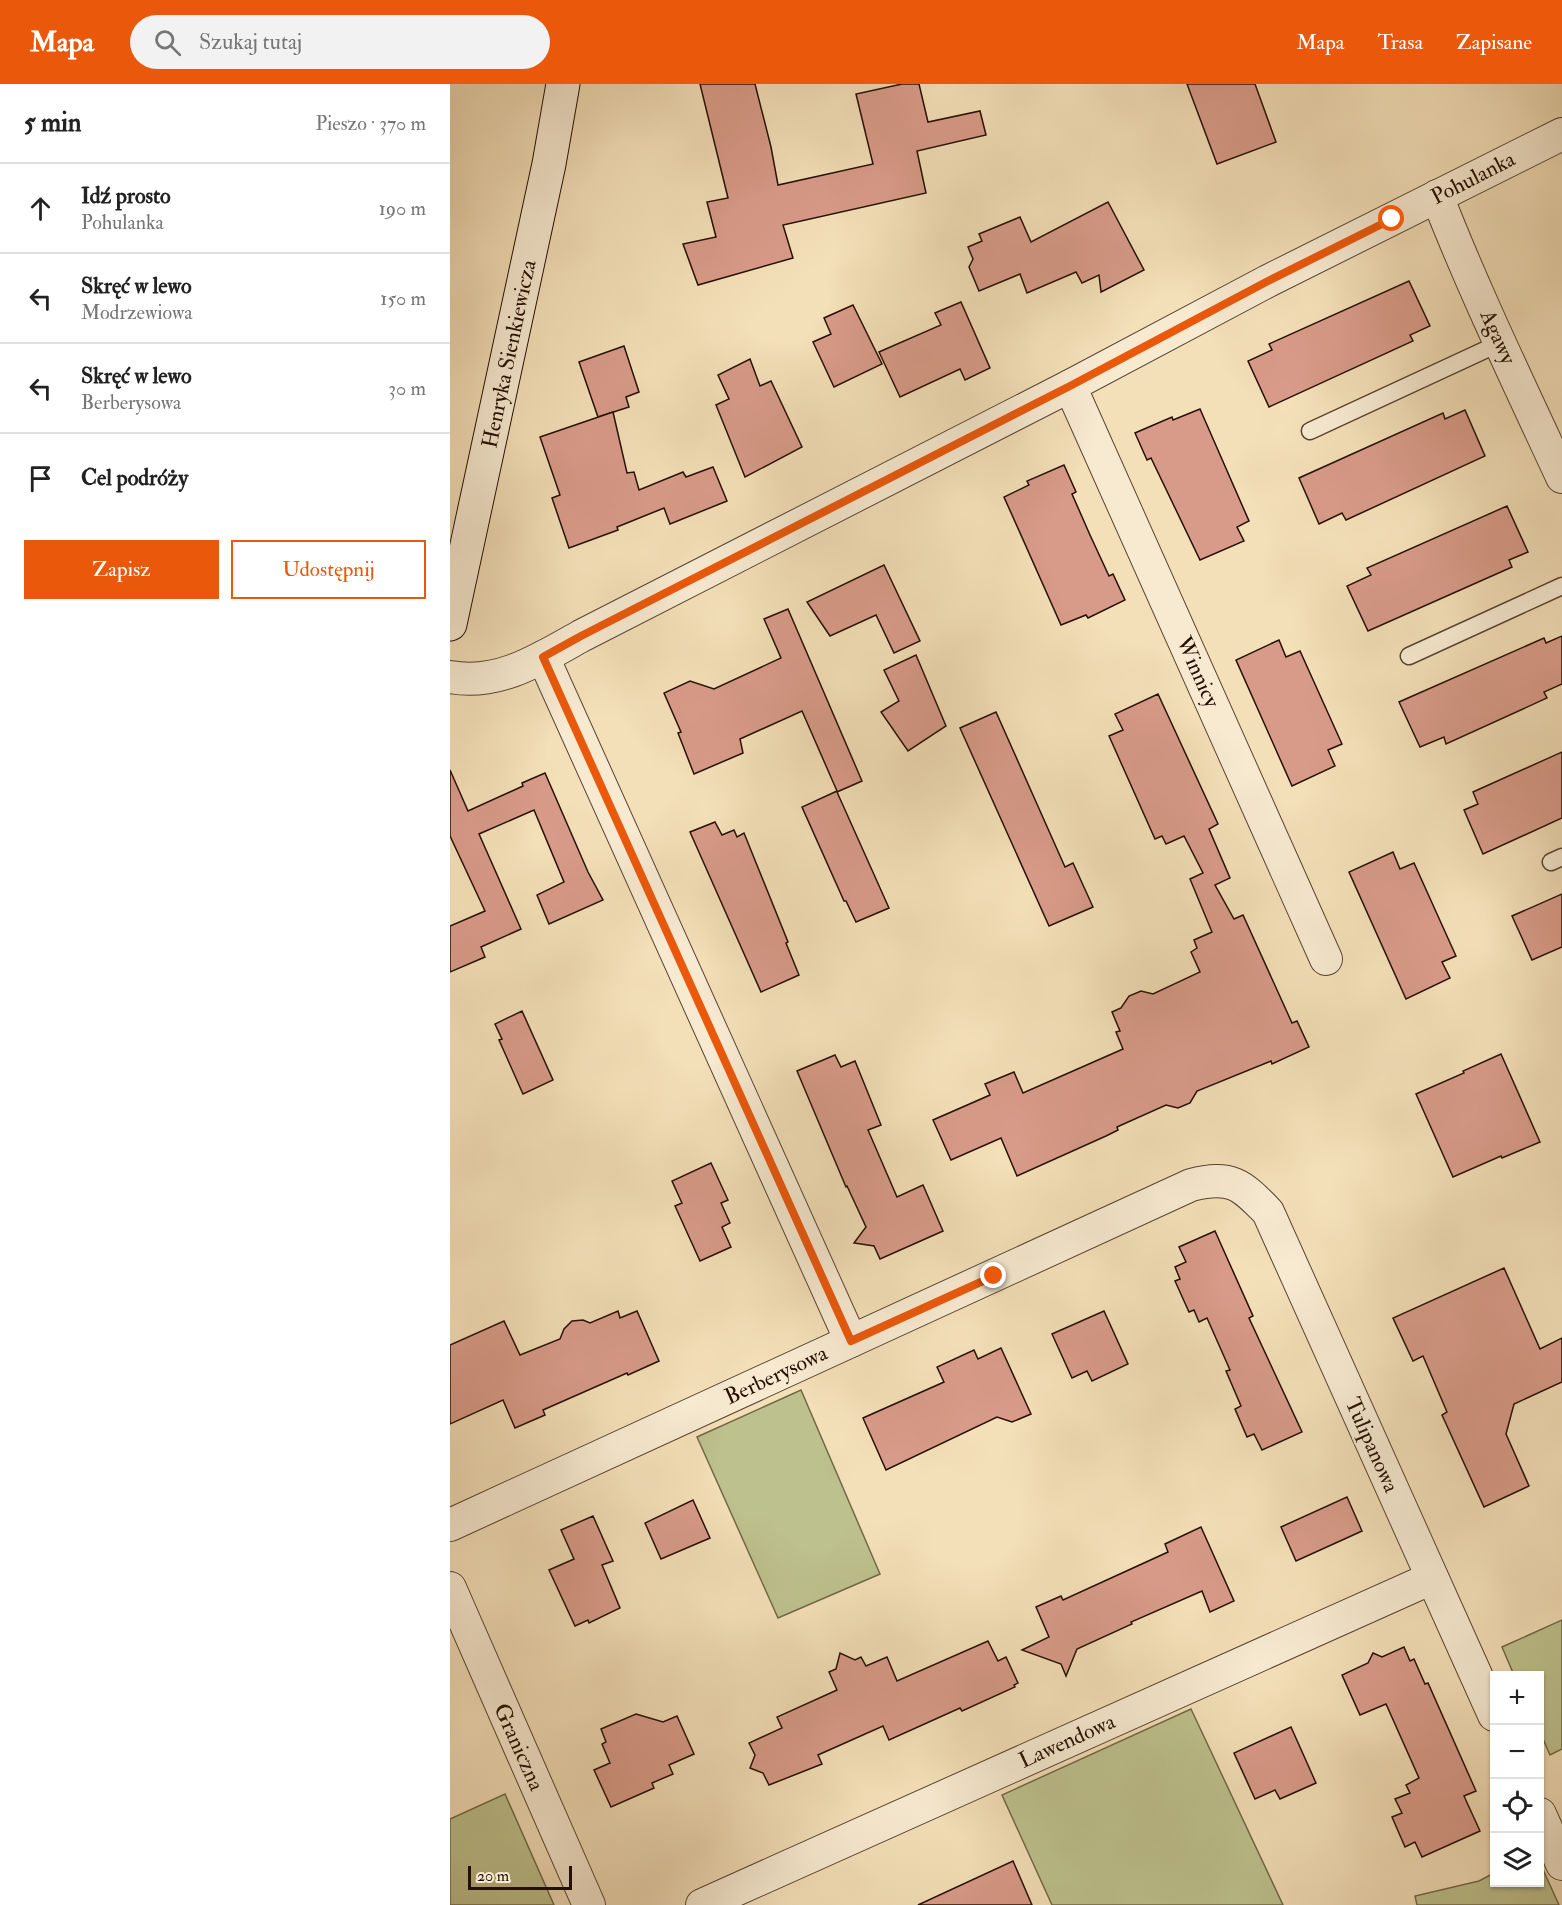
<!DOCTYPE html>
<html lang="pl">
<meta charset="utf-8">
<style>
:root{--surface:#fff;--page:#f2f2f2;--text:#222;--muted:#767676;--line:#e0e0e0;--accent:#ea580c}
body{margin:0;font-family:"IM FELL Double Pica",serif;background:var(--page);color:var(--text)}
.controls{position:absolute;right:18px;bottom:18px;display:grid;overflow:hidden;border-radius:0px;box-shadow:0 2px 4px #0004}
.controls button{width:54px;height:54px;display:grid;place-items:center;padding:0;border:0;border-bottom:2px solid var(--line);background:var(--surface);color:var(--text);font:30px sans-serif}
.scale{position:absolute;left:18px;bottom:15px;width:104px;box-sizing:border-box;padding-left:6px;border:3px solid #261003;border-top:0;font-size:16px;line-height:21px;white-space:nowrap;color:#261003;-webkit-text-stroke:4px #f7ead1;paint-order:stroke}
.stop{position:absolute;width:18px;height:18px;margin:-14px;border:4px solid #ea580c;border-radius:50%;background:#fff}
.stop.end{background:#ea580c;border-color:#fff;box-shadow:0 2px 6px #0008}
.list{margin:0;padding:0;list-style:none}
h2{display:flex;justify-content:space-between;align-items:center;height:78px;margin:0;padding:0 24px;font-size:26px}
h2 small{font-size:20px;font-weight:400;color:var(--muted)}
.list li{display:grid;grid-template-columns:39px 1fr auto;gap:18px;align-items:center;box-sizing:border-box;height:90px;padding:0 24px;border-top:2px solid var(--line)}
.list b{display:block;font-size:22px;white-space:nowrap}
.list p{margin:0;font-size:20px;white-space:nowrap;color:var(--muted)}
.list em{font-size:20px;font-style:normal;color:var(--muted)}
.actions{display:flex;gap:12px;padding:18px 24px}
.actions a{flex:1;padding:14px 0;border:2px solid var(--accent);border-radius:0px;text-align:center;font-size:21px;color:var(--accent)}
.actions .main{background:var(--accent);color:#fff}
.icon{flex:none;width:33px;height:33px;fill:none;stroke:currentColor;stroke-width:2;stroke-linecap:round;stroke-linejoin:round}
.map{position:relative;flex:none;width:1112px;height:1821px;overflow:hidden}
header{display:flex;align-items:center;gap:36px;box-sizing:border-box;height:84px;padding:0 30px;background:var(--accent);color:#fff}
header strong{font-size:28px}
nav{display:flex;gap:33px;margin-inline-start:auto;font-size:21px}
.search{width:420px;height:54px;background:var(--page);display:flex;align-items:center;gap:15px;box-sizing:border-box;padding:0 21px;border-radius:33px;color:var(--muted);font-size:22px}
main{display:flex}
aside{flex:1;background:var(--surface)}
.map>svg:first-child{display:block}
</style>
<header>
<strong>Mapa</strong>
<div class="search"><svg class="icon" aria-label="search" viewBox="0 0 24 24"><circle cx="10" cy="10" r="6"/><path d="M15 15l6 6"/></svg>Szukaj tutaj</div>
<nav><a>Mapa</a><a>Trasa</a><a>Zapisane</a></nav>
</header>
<main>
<aside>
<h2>5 min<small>Pieszo · 370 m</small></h2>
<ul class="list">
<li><svg class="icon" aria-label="ahead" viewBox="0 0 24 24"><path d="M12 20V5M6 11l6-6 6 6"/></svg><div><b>Idź prosto</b><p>Pohulanka</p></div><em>190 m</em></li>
<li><svg class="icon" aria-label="left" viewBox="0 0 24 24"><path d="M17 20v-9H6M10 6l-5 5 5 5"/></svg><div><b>Skręć w lewo</b><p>Modrzewiowa</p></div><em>150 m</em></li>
<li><svg class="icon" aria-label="left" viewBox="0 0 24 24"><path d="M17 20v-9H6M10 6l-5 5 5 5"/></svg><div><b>Skręć w lewo</b><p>Berberysowa</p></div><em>30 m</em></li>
<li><svg class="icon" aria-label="arrive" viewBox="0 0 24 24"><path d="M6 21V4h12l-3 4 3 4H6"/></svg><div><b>Cel podróży</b></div></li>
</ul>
<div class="actions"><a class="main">Zapisz</a><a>Udostępnij</a></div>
</aside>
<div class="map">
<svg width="1112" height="1821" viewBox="0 0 1112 1821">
<rect width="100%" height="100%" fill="#f3dfb8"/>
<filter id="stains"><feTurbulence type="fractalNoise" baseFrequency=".00333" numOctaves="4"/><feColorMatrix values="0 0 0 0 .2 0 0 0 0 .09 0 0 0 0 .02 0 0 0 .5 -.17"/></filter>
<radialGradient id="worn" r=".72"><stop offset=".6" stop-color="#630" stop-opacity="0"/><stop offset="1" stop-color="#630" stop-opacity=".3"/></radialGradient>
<g fill="#bdc18d" stroke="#726848" stroke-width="1.5">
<polygon points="351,1306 430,1490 328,1534 247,1353"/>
<polygon points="1112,1536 1112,1665 1100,1671 1090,1648 1090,1592 1064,1591 1052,1563"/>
<polygon points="741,1625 833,1821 602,1821 552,1711"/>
<polygon points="55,1710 104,1821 0,1821 0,1735"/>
<polygon points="1090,1779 1109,1821 967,1821 965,1812 1029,1797 1044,1789 1044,1798 1090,1798"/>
</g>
<g fill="#d89b89" stroke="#261003" stroke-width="1.5">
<polygon points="250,0 305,0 321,63 328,101 423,80 406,10 452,0 469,0 478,38 530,27 536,51 467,67 476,109 333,141 343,174 248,201 233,160 266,153 257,118 278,114"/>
<polygon points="737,0 805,0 826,58 767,80"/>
<polygon points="658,118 694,186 651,208 649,191 632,199 626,188 577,209 570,190 529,207 519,183 523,175 518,163 532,157 529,150 570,133 581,158"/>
<polygon points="959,197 980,242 960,251 963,257 819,323 798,277 822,266 819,260"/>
<polygon points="511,218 540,284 515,296 510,285 450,313 429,268 491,241 485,229"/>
<polygon points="403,221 432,280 384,303 363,258 381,250 374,234"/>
<polygon points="174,262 189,308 176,313 179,323 148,333 129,278"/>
<polygon points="300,275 310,302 321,297 352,363 295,393 266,321 279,315 268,291"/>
<polygon points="750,325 799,437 787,443 794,457 750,476 701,374 697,376 685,349 722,333 723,336"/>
<polygon points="1015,326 1035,372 896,436 892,429 869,440 849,394 993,329 995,335"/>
<polygon points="163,328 177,389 184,388 189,406 233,388 236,393 263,383 277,417 220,440 214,424 167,443 168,446 119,464 102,414 110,411 90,353"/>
<polygon points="614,381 626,408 622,410 640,451 659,492 663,490 675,516 638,534 636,531 611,541 554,413 579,401 577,397"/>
<polygon points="1057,422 1078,468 1059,476 1062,483 918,547 897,502 921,491 917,484"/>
<polygon points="434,481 470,557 444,569 426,531 380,552 357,518"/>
<polygon points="338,525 412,697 387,708 439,824 406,838 396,817 394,817 352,723 387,707 352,627 290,655 293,669 244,690 228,649 231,648 214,609 240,597 264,605 331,574 314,535"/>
<polygon points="1112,552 1112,600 1094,608 1097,614 996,660 994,653 970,663 949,618 1094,554 1096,559"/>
<polygon points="829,556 836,573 850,567 892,660 878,666 885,682 842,702 786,576"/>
<polygon points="466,571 496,642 458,667 431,628 449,617 434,586"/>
<polygon points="708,610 768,740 759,745 780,794 765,801 784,835 793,831 842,939 847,937 859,963 822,980 821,977 747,1007 740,1019 728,1024 716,1021 667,1043 668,1046 656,1052 567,1092 551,1054 501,1076 483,1036 540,1011 535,1000 564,988 573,1009 673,965 666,948 670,947 662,928 671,924 679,912 691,907 703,910 750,888 741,868 747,864 744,856 762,848 740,795 753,789 734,752 716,760 712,752 705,755 659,652 673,646 665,630"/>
<polygon points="546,628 615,783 623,779 643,823 599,842 510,644"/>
<polygon points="1112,668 1112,734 1033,770 1014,726 1028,720 1023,708"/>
<polygon points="0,686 18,727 73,702 72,699 95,689 138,788 153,816 99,840 87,811 114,798 84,726 29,750 71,845 31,863 35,873 0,888 0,842 35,827 0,752"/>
<polygon points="265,738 272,751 284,746 287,753 294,749 338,858 336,859 349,891 311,908 240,748"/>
<polygon points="943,768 950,785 964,779 1006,872 992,878 1000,894 956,915 899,788"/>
<polygon points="1112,810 1112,863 1082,876 1062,832"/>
<polygon points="72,927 103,996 73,1010 49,956 52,955 45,940"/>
<polygon points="1051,970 1090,1058 1052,1074 1051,1072 1003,1093 966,1010 1014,989 1013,987"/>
<polygon points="385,971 391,983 405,977 431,1041 418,1046 447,1113 473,1101 493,1147 430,1175 424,1162 404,1159 416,1143 397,1102 396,1103 347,987"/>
<polygon points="261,1079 278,1116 271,1119 280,1139 272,1143 281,1163 250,1177 225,1122 232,1119 222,1097"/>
<polygon points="765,1147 803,1232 799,1234 852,1348 812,1366 804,1350 797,1353 785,1325 791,1322 776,1287 780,1286 757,1234 749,1238 744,1226 739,1228 725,1197 730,1195 725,1183 736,1178 729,1163"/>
<polygon points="1054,1184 1090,1265 1112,1254 1112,1298 1064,1320 1056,1350 1079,1402 1034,1423 992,1331 997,1328 973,1272 963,1277 943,1234"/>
<polygon points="168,1227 170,1234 187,1227 209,1277 178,1291 177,1289 93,1326 95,1331 65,1344 53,1316 0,1340 0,1261 54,1237 70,1271 110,1255 114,1245 122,1237 133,1236 140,1239"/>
<polygon points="654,1227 678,1280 642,1297 637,1287 622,1294 602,1250"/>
<polygon points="551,1264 581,1330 562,1338 547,1333 436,1386 413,1334 494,1298 487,1283 524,1266 528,1275"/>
<polygon points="897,1413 912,1447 846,1477 831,1443"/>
<polygon points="243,1416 260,1454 211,1475 195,1439"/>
<polygon points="143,1432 163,1477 152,1481 170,1524 139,1539 138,1536 125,1542 99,1486 124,1475 111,1446"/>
<polygon points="751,1443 784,1517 760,1528 752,1507 681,1538 682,1540 627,1565 616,1592 611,1580 572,1566 599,1553 586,1523 611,1512 613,1516 718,1468 715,1460"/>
<polygon points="538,1557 548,1577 556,1573 568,1599 564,1601 565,1603 512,1627 510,1624 439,1656 433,1642 368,1671 372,1680 319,1701 313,1689 300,1684 305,1671 299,1659 332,1644 327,1633 387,1606 379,1588 386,1585 390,1569 405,1576 411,1573 416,1582 437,1573 447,1597"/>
<polygon points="954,1563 960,1577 964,1575 975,1600 978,1599 1026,1707 1014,1712 1030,1747 972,1773 965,1758 955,1763 942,1733 952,1729 945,1715 960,1709 956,1701 969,1694 936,1620 910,1631 892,1591 918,1579 923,1569 932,1573"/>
<polygon points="186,1630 213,1638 227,1632 244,1670 219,1681 223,1690 202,1699 204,1704 161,1723 144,1686 160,1679 152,1660 156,1658 151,1645"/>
<polygon points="841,1643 866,1699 830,1715 825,1706 805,1715 784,1669"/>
<polygon points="563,1777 582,1821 468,1821"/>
</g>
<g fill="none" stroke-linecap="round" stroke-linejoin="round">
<g stroke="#594430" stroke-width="19">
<g id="lane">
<polyline points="860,347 1050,259"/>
<polyline points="959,572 1112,502"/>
<polyline points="1101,778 1112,773"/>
</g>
</g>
<g stroke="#594430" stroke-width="34">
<g id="street">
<path d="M987,112C1024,207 1069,300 1112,393"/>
<polyline points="620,302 876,875"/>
<polyline points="93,573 401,1257"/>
<path d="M0,593C49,602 90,575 131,552L620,302L818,197L1112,50"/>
<path d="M0,1441L741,1101C781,1091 791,1100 818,1128L1044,1631"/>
<polyline points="0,1504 139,1821"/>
<polyline points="1090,1730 1112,1780"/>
<polyline points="252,1821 982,1494"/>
</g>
</g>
<g stroke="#261003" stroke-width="35">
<polyline id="secondary" points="0,540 99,80 113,0"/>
</g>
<use href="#lane" stroke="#f7ead1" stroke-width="16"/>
<use href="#street" stroke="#f7ead1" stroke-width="32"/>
<use href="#secondary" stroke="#f7ead1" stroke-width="33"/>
</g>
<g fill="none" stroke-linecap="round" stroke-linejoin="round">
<polyline stroke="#ea580c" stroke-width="8" points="544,1192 401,1257 93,573 131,552 620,302 818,197 942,135"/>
</g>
<g text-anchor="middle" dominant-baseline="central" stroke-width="4.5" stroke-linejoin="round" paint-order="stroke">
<g font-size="22" fill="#261003" stroke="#f7ead1">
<text transform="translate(1023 94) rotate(-27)">Pohulanka</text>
<text transform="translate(1048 253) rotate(66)">Agawy</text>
<text transform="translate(59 270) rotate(-78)">Henryka Sienkiewicza</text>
<text transform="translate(748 588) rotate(66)">Winnicy</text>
<text transform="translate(326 1291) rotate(-25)">Berberysowa</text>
<text transform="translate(922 1361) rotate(66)">Tulipanowa</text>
<text transform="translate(617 1657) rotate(-24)">Lawendowa</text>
<text transform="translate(69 1663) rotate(66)">Graniczna</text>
</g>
</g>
<rect width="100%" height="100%" filter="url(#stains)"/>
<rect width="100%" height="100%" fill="url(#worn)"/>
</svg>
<div class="controls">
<button>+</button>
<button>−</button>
<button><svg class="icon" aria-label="locate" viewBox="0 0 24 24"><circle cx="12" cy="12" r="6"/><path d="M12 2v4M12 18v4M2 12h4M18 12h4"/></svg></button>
<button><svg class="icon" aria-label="layers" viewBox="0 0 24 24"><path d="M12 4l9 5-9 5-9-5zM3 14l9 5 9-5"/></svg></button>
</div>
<div class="scale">20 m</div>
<div class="stop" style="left:942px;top:135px"></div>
<div class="stop end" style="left:544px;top:1192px"></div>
</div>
</main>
